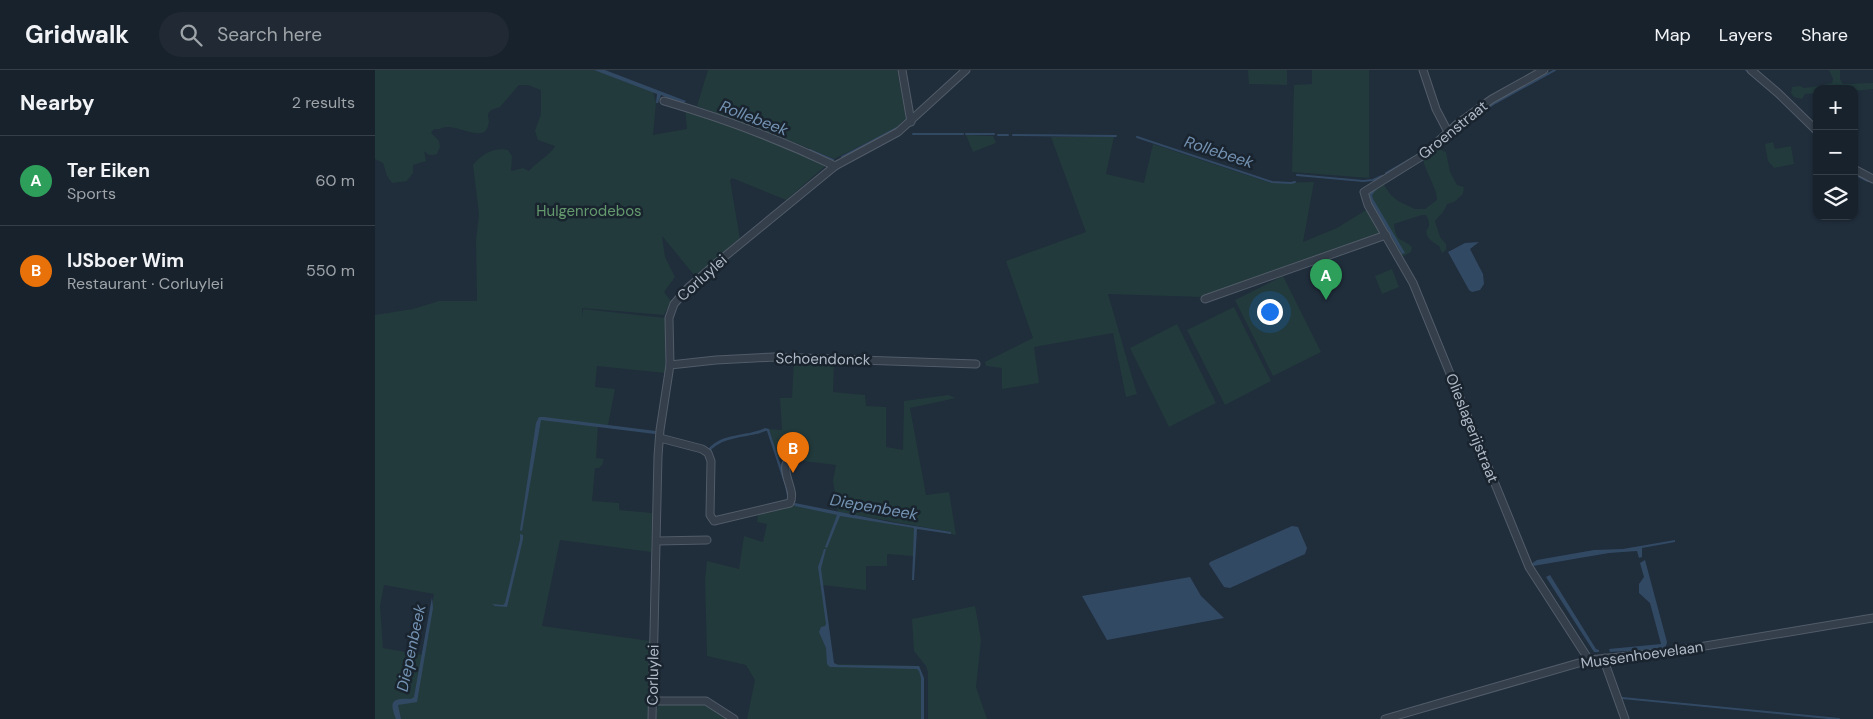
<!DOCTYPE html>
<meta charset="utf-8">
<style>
:root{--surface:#18222c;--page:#212a34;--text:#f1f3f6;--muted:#9fa4a9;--line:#363f48;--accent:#7db5fe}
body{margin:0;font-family:"DM Sans",sans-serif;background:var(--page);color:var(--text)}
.controls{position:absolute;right:15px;top:15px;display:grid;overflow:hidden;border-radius:10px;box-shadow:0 1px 4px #0004}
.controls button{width:45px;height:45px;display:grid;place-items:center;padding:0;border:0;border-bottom:1px solid var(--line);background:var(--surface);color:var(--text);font:25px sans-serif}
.you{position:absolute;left:894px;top:241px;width:18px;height:18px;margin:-12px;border:4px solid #fff;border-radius:50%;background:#1a73e8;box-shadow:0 0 0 8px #1a73e833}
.badge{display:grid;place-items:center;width:32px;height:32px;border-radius:50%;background:var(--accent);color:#fff;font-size:16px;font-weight:700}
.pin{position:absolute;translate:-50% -41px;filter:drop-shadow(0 1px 2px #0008)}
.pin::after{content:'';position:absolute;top:26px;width:18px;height:15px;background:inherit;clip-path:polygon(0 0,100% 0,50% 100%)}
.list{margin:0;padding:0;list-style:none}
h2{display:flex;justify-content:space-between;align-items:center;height:65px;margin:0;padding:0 20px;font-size:21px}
h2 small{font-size:16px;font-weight:400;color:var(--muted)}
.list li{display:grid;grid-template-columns:32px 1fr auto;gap:15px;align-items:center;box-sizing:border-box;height:90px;padding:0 20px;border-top:1px solid var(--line)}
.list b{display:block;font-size:19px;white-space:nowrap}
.list p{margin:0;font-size:16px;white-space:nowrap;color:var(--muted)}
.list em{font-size:16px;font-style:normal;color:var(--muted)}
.icon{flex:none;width:28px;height:28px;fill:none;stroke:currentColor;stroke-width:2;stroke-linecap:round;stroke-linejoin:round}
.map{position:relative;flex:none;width:1498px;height:649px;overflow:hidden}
header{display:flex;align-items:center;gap:30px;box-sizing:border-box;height:70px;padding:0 25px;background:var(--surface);border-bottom:1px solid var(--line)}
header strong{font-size:24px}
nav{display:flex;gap:28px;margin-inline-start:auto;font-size:18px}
.search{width:350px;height:45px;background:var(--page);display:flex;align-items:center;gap:12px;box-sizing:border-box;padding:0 18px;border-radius:28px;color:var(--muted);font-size:19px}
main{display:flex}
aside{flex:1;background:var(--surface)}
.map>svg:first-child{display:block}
</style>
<header>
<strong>Gridwalk</strong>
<div class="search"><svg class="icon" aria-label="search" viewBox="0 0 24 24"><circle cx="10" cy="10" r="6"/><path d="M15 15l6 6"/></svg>Search here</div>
<nav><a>Map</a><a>Layers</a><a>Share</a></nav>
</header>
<main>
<aside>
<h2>Nearby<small>2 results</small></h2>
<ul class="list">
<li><span class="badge" style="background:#2e9e5b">A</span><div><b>Ter Eiken</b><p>Sports</p></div><em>60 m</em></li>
<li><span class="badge" style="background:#e8710a">B</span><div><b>IJSboer Wim</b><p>Restaurant · Corluylei</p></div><em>550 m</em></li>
</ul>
</aside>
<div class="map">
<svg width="1498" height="649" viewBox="0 0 1498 649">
<rect width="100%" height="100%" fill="#202d3b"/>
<g fill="#223a3c" fill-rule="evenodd">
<path d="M0,0H224L278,21L281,33L278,65L312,59L310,39L347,51L454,93L411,130L357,108L355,110L365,169L320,206L287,166L290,187L300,207L289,222L296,231L289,245L207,238V247L208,239L290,248V303L222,296L220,317L240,319L233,355L223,354L221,388L229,389L227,395L224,398H220L217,431L244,433V440L277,443L276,482L185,470L167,556L275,571L273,649H0V245L38,239L64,231H102L101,170L104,144L98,95C107,84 119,77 133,80L137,86L136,101L148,98L154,101C160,94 178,82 180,76L163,70L160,61L166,44V20L153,15H144L125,37L116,40L113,44C113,48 115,52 113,56C108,75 78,50 65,59H59L56,63L64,71L65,77L62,84C55,86 53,85 49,81L51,91L38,95V103L32,111L17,113L12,106L8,93L0,89ZM9,515L59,524L48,585L8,578L5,536Z"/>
<polygon points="333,0 522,0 531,48 521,58 459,89 428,76 322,36"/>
<polygon points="873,0 912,0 912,15 874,14"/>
<polygon points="937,0 994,0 994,108 917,102 919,15 937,14"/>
<polygon points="1454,0 1465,0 1465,9 1468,14 1498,13 1498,19 1479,21 1479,19 1442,19 1442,23 1430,24 1427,29 1419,27 1416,23 1417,17 1425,16 1429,18 1437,17 1457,13 1458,9"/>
<polygon points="591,65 618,66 621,73 598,82"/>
<polygon points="676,67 739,67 731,104 769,113 778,74 896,113 939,112 928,172 962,158 991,140 1006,162 826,227 733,224 762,324 751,327 738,263 659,277 664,313 627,319 627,298 611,296 610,292 658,268 631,191 711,162"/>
<polygon points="1398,72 1400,79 1416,76 1419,94 1399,98 1393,91 1390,74"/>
<path d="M1064,79L1071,82L1075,102L1082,115L1089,117L1088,124L1079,132L1072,134C1070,141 1065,145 1060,151L1065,167L1071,174V180L1067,183L1064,176C1057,172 1052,169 1051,161C1056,156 1054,150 1051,145H1047L1019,154C1021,173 1026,167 1037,177L1036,182L1029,186L1024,183L993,131V123L1005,114L1009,115L1016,125L1023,131L1040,139H1050L1062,130L1061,122L1049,94V89L1058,81Z"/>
<polygon points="1017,199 1024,217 1007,224 1000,206"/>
<polygon points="908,206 946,282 898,306 860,230"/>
<polygon points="859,237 896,311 850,335 812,260"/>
<polygon points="802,254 841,333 794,357 755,278"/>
<polygon points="419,289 459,290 458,322 490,325 491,336 511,337 511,377 528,380 529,331 573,325 581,328 535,338 551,425 574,422 581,465 576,464 576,462 463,442 458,411 461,395 403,388 394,359 407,360 405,328 417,328"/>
<polygon points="418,435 462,445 540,458 538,486 512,484 512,496 491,496 491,520 447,515 457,594 544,596 549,608 549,649 372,649 380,610 371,595 332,586 330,509 332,491 364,499 369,466 388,472 392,454 382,452 383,444"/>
<polygon points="600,536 606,570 601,617 612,649 553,649 553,602 551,596 539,581 537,549"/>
<polygon points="328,632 355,649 281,649 282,639 284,634"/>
</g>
<g fill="#324964">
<polygon points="219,0 230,0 311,31 308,34 286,25 283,33 281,33 282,24"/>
<polygon points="1001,117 1002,119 997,125 998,129 1030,183 1027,184 995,131 994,124"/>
<polygon points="1104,172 1095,179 1108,204 1109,214 1105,220 1097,222 1094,220 1073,182 1090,173"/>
<polygon points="164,347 169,347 281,361 280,364 166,350 147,461 145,460 161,353"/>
<path d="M390,358L394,359L413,418V431L410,416L392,361C388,361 385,364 381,364C364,368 347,368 335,381L333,379C348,362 371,367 390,358Z"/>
<polygon points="420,433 515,452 576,462 576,464 542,459 539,510 537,510 539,458 465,446 452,478 450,477 462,445 420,436 418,434"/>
<polygon points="917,456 923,457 932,478 930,484 855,518 849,517 834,494 835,492"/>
<polygon points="145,464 148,465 148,469 132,537 120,536 117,534 128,535 130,533 145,470"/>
<polygon points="1300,470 1300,472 1267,478 1267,487 1264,488 1262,481 1234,483 1158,496 1156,494 1162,490 1219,480 1248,479"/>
<polygon points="449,479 451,479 446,499 459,593 463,595 544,596 549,608 549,649 546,649 546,608 544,601 542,599 455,597 452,594 451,578 444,562 446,557 450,556 451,554 443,497"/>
<polygon points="1270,490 1292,572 1291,576 1287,579 1235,582 1234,579 1286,574 1275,533 1264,523 1264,514 1269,507 1265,493"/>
<polygon points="1175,505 1221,579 1224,580 1224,582 1219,582 1171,507"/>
<polygon points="815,507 826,526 849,548 732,570 707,526"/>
<path d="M57,527L58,538L42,632L23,635L26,649H21C14,631 17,628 36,629L39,627Z"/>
</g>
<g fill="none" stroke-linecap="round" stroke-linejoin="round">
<g stroke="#324964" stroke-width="2">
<polyline points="1371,0 1383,10"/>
<polyline points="1088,55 1120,33 1180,0"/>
<polyline points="1437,61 1442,66"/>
<polyline points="538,64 588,64"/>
<polyline points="591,64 619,64"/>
<polyline points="623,65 633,65"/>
<polyline points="638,65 741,66"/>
<polyline points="762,67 897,112 916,113 920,112"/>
<polyline points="435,80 458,90"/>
<polyline points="467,87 522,58"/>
<polyline points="1011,103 1039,87"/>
<polyline points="922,105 988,111 998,110 1007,106"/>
<polyline points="1483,106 1493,111"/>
<polyline points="1247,628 1464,649"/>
</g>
<g stroke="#525c69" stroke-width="9">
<g id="minor">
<polyline points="527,0 536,52"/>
<polyline points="1048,0 1061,39 1073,62"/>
<polyline points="1169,0 1117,29 1081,55 1047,86 989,122 993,135 1038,213 1154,497 1214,590"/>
<polyline points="1376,0 1403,23 1442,61"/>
<path d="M289,31C347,48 406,70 460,96"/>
<polyline points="1479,99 1498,109"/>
<polyline points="830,229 1011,165"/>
<polyline points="295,295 341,290 399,287 601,294"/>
<path d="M285,368L327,379L333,383L336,391L335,445L339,451L415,433C421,421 408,407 411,394"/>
<polyline points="282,471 332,470"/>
<polyline points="1230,588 1231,596 1250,649"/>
<polyline points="277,631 331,631 359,649"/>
<polyline points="277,649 283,386 285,360 295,295 294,248 299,234 313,218 343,192 460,96 523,62 591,0"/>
<polyline points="1010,649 1214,590 1294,582 1498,548"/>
</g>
</g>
<use href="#minor" stroke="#343f4b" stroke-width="7"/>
</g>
<g text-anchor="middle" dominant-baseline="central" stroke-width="5" stroke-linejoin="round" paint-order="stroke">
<g font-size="15" fill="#afb9c7" stroke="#19242f">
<text transform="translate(1078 60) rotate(-39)">Groenstraat</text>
<text transform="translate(327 208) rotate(-42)">Corluylei</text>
<text transform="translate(448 289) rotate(1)">Schoendonck</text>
<text transform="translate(1097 358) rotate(68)">Olieslagerijstraat</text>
<text transform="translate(1267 585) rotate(-8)">Mussenhoevelaan</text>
<text transform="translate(278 605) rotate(-89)">Corluylei</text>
</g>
<g font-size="15" fill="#64996e" stroke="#19242f">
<text x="214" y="141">Hulgenrodebos</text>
</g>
<g font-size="16" font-style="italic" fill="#7492b2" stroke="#19242f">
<text transform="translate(379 48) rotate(21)">Rollebeek</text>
<text transform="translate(844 82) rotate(18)">Rollebeek</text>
<text transform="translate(499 437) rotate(10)">Diepenbeek</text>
<text transform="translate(36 578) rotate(-78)">Diepenbeek</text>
</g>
</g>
</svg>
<div class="controls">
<button>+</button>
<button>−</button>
<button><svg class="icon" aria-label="layers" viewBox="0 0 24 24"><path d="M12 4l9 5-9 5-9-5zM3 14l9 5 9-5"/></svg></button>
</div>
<div class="you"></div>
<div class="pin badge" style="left:951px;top:230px;background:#2e9e5b">A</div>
<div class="pin badge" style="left:418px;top:403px;background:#e8710a">B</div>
</div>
</main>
